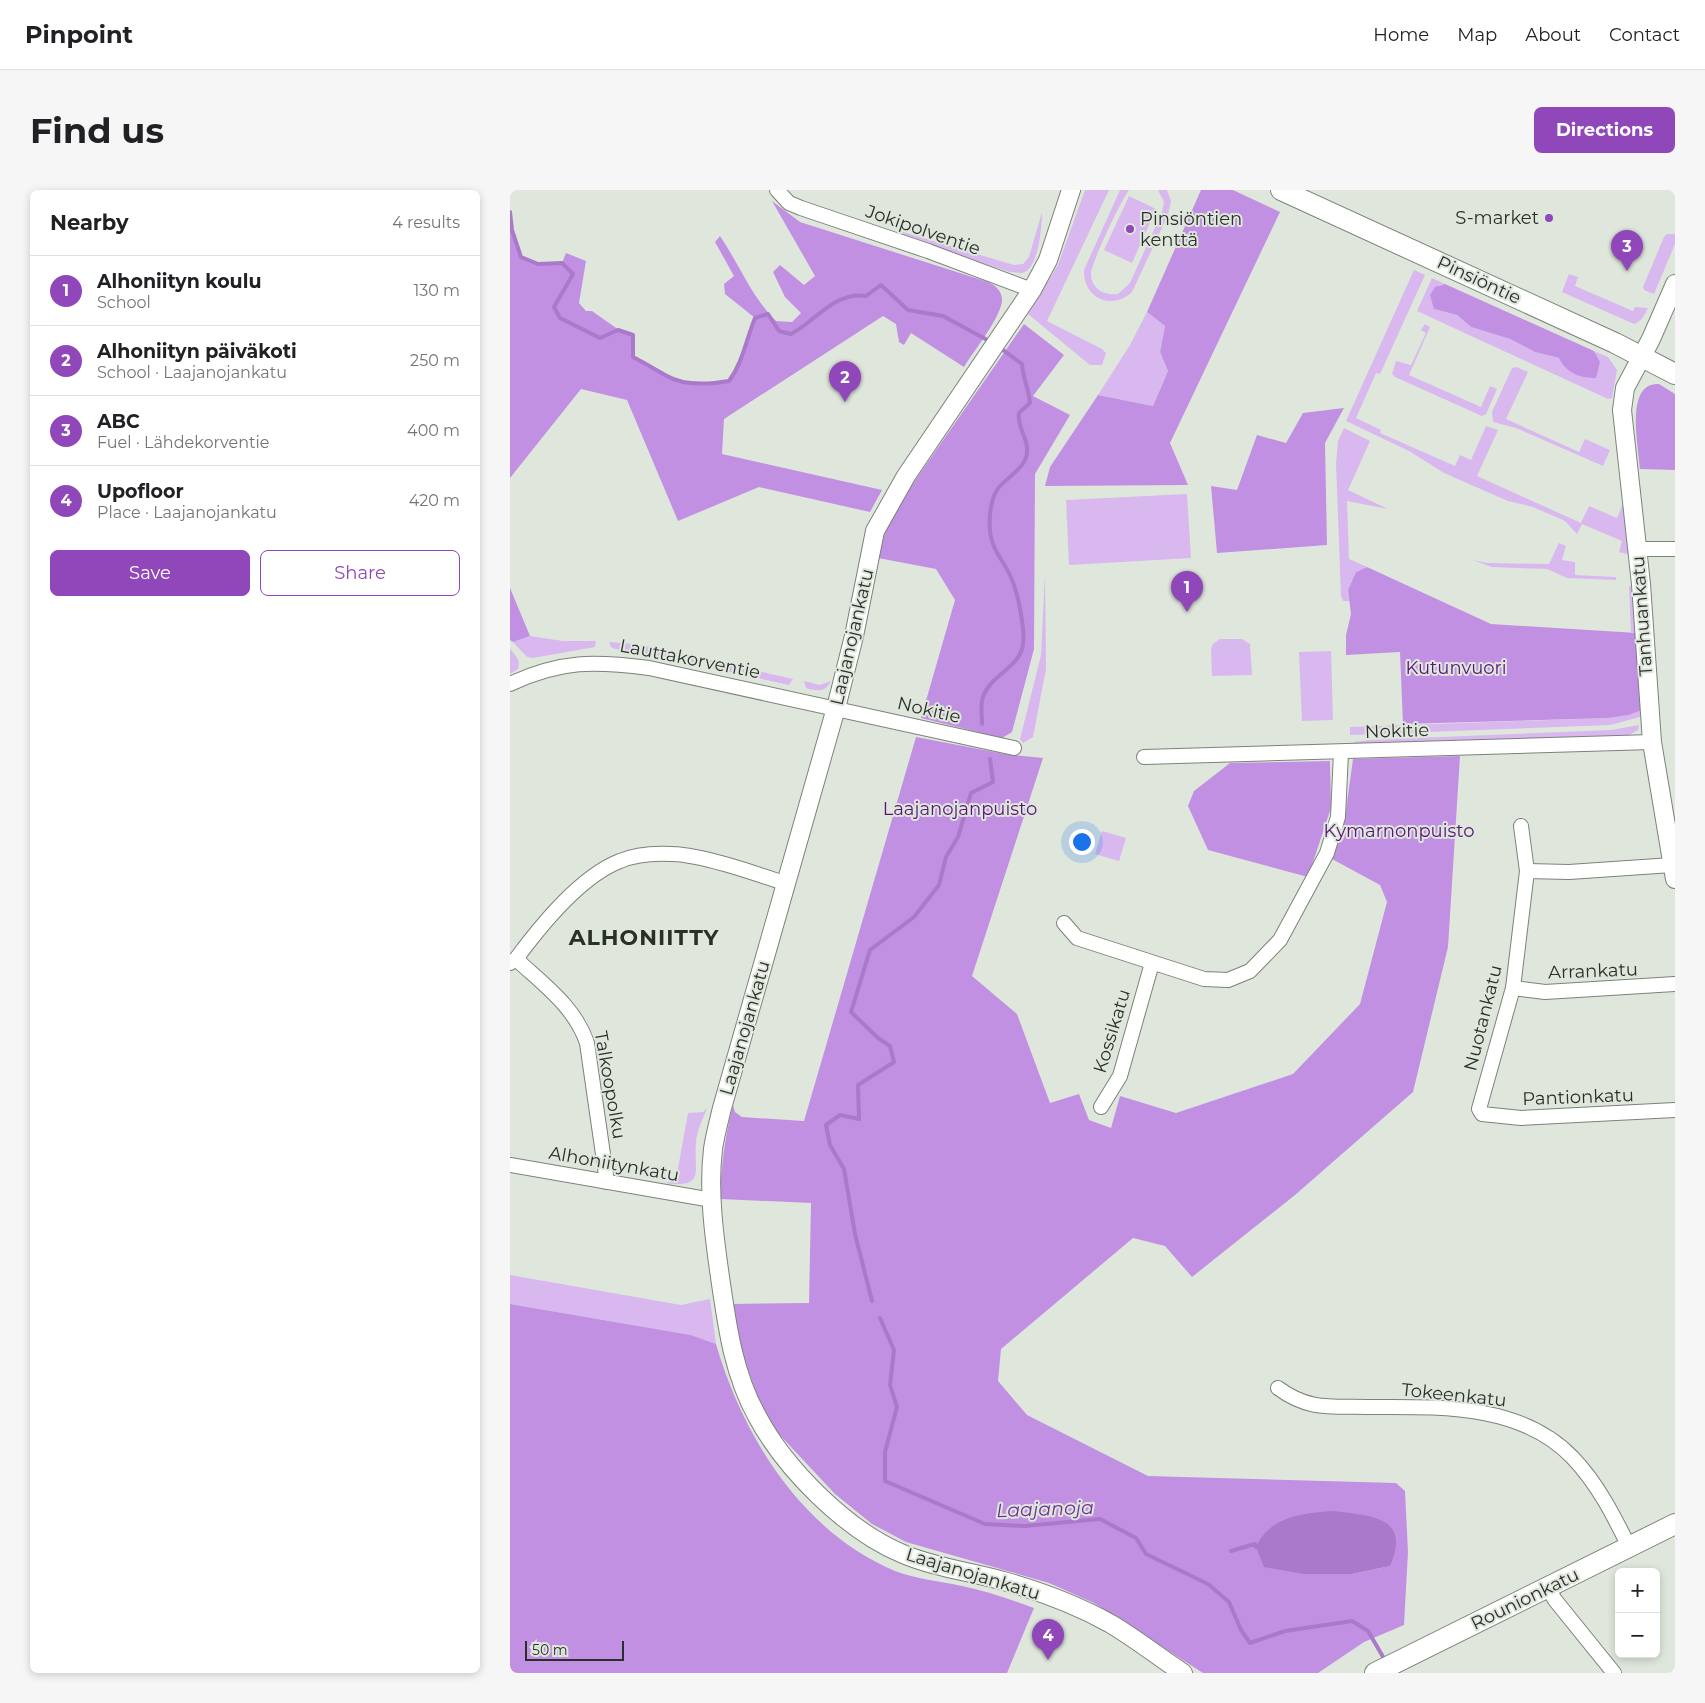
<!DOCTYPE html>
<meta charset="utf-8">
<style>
:root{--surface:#fff;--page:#f6f6f6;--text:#202124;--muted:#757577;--line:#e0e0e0;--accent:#9047ba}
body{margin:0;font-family:Montserrat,sans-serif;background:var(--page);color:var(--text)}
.controls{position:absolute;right:15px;bottom:15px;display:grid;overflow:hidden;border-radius:8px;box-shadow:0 2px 8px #0003}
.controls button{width:45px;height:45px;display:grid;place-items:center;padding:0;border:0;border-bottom:1px solid var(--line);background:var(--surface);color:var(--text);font:25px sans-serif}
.scale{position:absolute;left:15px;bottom:12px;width:99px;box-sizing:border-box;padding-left:5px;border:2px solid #2b2e2a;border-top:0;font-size:14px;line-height:18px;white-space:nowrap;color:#2b2e2a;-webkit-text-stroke:4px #dfe7dc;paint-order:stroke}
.you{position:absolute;left:571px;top:651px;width:18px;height:18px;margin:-12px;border:4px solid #fff;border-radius:50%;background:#1a73e8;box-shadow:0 0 0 8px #1a73e833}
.badge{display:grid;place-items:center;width:32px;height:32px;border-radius:50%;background:var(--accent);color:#fff;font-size:16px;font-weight:700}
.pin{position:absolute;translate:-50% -41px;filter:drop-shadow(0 1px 2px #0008)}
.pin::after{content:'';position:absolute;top:26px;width:18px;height:15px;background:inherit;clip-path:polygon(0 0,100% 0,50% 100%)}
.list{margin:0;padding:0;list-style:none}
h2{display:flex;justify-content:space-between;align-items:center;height:65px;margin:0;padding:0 20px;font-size:21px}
h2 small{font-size:16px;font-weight:400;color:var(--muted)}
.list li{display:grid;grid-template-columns:32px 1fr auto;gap:15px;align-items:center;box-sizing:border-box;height:70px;padding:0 20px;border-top:1px solid var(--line)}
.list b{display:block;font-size:19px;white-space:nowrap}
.list p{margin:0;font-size:16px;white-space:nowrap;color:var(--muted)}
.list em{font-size:16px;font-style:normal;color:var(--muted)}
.actions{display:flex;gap:10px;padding:15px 20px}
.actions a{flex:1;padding:11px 0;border:1px solid var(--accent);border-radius:8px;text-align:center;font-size:18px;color:var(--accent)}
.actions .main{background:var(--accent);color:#fff}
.map{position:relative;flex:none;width:1165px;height:1483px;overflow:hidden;border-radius:8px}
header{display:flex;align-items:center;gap:30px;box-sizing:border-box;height:70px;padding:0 25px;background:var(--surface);border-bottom:1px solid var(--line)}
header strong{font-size:24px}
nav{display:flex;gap:28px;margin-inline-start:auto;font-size:18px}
.intro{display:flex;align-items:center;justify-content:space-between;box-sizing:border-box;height:120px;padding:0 30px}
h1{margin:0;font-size:35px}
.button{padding:12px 22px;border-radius:8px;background:var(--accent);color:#fff;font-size:18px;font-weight:700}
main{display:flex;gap:30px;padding:0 30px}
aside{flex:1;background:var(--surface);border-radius:8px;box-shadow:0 2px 8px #0003}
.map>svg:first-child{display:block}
</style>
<header>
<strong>Pinpoint</strong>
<nav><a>Home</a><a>Map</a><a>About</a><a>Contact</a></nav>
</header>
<div class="intro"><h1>Find us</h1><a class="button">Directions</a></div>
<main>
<aside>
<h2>Nearby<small>4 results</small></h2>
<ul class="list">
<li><span class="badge">1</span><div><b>Alhoniityn koulu</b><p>School</p></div><em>130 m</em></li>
<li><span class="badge">2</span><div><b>Alhoniityn päiväkoti</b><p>School · Laajanojankatu</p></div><em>250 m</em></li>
<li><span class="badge">3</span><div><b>ABC</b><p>Fuel · Lähdekorventie</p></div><em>400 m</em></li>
<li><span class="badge">4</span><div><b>Upofloor</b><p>Place · Laajanojankatu</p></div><em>420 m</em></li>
</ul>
<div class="actions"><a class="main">Save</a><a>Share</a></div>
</aside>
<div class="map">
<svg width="1165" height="1483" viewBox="0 0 1165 1483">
<rect width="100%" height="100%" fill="#dfe7dc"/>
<g fill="#d8b8ee">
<polygon points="575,0 599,0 537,131 592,159 596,163 592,175 580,175 518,124 548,75"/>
<path d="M610,0H619C611,11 581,73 581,84C581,99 595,106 608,104L620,93L652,22L654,12L648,0H657L661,11L658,25L622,102C602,121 573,108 574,80Z"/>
<polygon points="619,6 646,19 622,73 594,60"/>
<path d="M532,22C532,36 529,74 515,82C511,84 505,82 500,82L393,47V42L504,75L513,74L519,67Z"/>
<polygon points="1157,44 1165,44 1165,54 1144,104 1134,100 1133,97 1154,47"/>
<polygon points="904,80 915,85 870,184 866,183 846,228 871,240 870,243 945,276 950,265 961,270 976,236 988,240 967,286 1071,333 1079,316 1107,328 1112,316 1117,316 1122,365 1109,362 1112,351 1072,334 1067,344 1055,331 1023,317 998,311 934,283 899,261 836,231"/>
<path d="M1059,84L1068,87L1065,96L1123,121L1125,117L1138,118C1134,126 1132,131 1124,134L1052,102Z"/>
<polygon points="922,88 935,94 929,95 924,119 947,125 961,137 1000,149 1025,162 1049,168 1090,172 1084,161 1098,167 1107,180 1102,208 1098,209 907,121"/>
<polygon points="637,122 655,136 650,162 658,181 643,216 588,205 620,155"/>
<polygon points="915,134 920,137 899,185 971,217 980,196 987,199 976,224 972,226 885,187 882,184 886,171 901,175 916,143 911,140"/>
<polygon points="1006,177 1018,182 996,229 1069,262 1075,249 1100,260 1093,276 1006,238 983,232 982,222 1002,178"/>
<polygon points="834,238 860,251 838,300 878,319 837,311 839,369 857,377 846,382 838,400 839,411 833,411 831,406 826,273 828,251"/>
<polygon points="677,304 681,368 559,375 556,310"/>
<polygon points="1049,353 1056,356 1052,370 1065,372 1065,385 1106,387 1106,390 1057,388 1037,379 982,377 963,370 977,373 1039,374"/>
<polygon points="535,384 536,479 523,547 513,553 510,549 531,465"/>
<polygon points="1119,396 1124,397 1127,443 1121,442"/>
<polygon points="20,446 53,451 86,451 85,457 23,468 17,467 3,452"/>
<polygon points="710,449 732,449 740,454 742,485 702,486 701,459 703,454"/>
<polygon points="99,452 124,454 186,467 185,473 181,474 105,459 101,457"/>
<path d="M0,459C6,466 11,470 8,479L0,484Z"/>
<polygon points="821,461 823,530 792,531 789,462"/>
<polygon points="199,470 283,489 279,495 201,478"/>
<path d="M294,491L310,495L321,491C315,503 307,501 296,498Z"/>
<polygon points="1132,520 1130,527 1100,535 840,545 840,537 1098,528 1119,525"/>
<polygon points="1129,535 1128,540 1117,546 848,555 844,552 860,550 1101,540"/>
<polygon points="592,641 616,648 609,671 585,664"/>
<path d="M197,918C193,929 187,940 186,952C183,979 197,999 156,993L163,991L167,984L178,923L193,922Z"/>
<polygon points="0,1085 171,1115 200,1109 206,1154 181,1145 0,1114"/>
</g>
<g fill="#c290e3" fill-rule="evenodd">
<polygon points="691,0 723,0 770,22 660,253 678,295 535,296 540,277 588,205 643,216 658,181 650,162 655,136 637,122"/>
<path d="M262,11L290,32L478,92C486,96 491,100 492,109C493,125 463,162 454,177L401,143L394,155L389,152L386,134L373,126L214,229L212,264L372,300L360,322L249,297L168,331L117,210L71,199L0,288V22L2,40L11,67L28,74L52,73L56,63L76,71L69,113L76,121H82L109,140L123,145V167C135,173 146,180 157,186C174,196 201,194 219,191C233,173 236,149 245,128L215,104L214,94L224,86L205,52L210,46C229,74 243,109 266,131L282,132L291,123L275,107L263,82L270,75L294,95L305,86Z"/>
<path d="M935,94L1084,161L1090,172L1086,188C1070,188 1056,183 1049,168L1025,162L1000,149L961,137L947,125L924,119L920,105L925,97Z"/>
<polygon points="514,134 554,165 523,206 560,225 525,284 524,459 502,542 492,548 411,528 445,410 426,379 368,368 376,339 388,315"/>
<path d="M1149,194L1165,204V280L1130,279C1129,257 1114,192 1149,194Z"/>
<polygon points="834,218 815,253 817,355 707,363 701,296 727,300 747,245 776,253 793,223"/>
<polygon points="857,377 981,434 1127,443 1132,520 1119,525 1098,528 893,534 890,462 836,465 836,445 841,424 838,400 846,382"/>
<polygon points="0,398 20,446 3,452 0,450"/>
<path d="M406,547L495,564L533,568L462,786L507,824L540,913L569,904L579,930L601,938L610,906L666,923L783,884L850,814L877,712L870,695L822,669L835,627L843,569L950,566L938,757L903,902L785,1005L682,1087L655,1056L623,1048L491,1159L488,1191L517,1225L638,1286L886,1293L895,1301L898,1362L894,1435L854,1452L808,1483H693L584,1413L539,1393L396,1352L362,1334L325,1304L267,1242L248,1208L231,1160L220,1114L299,1113L301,1013L210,1009C211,976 215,946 223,915L225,922L232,927L294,931ZM880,1376L842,1384H794Z"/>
<polygon points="820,571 821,618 798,687 698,660 678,616 684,601 720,573"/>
<path d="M0,1114L181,1145L206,1154C233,1247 292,1342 385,1381C406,1389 430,1391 452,1396C476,1401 500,1409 524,1418L497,1483H0Z"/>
</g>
<path fill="#aa79ca" d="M824,1321C860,1326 902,1326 880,1376L842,1384H794L754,1377L746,1357C760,1326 793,1323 824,1321Z"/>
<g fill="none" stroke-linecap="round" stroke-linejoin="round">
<g stroke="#aa79ca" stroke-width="4">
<path d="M0,22L2,40L11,67L28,74L52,73L63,84L44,117L50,128L90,148L108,140L123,145V167C135,173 146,180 157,186C174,196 201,194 219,191C233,172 236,150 245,128L258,124L269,141L281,144C306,131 325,101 356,106L371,95L398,120L433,126L481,152"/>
<path d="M472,534C472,526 470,515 473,507C480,485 511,477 513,454C515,438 508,404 502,390C496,373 481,360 480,341C479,329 480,311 487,300C494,289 509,283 515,270C523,252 506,239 509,223L520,213C519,199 513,189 512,174L489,157"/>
<polyline points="362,1111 345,1044 334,979 320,955 316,935 330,925 349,929 348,895 384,872 380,856 368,848 341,822 360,760 404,727 429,695 436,667 448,647 461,603 483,592 480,569"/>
<polyline points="370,1128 384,1160 380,1195 387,1217 375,1262 375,1291 475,1334 515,1336 590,1329 626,1348 636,1364 698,1394 719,1412 731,1440 740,1453 775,1441 842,1431 858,1441 876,1472"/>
<polyline points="721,1361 745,1354 746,1357"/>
</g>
<g stroke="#7b8379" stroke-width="16">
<g id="minor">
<polyline points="267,0 279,13 291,18 418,61 522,100"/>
<polyline points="1127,359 1165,359"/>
<path d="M0,494C51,470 85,471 139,478L504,558"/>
<polyline points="634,567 1142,552"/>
<polyline points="1011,636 1017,681"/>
<polyline points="1162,675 1059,682 1017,681 1003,798 969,919 972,924 1011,928 1165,920"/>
<polyline points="554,733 567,748 694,789 718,790 740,781 770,750 817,663 828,627 831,562"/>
<path d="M6,769C34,795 65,817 77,853L97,992"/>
<path d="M0,773L6,769C31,735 71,686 110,671C126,664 146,663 163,664C193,665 247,684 277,694"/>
<polyline points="1003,798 1035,802 1165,794"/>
<polyline points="591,917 610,886 642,773"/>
<polyline points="0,975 202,1010"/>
<path d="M768,1198C799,1221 822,1216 858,1217C928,1217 1011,1213 1063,1268C1087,1293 1104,1326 1119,1357"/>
<polyline points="1038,1398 1045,1410 1104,1483"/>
</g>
</g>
<g stroke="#7b8379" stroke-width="20">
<g id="tertiary">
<path d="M561,0L538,70L522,100L396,286L365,341L344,446L326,518L212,918C209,931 205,945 203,959C198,1001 204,1045 210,1087C217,1135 223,1183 247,1226C275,1279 337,1341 393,1364C426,1378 463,1382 497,1392C532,1402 569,1416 601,1434C626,1449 649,1467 673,1483"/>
<polyline points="1165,94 1141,149 1115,198 1112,220 1131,394 1142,552 1165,689"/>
</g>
</g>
<g stroke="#7b8379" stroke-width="22">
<g id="secondary">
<polyline points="771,0 1105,153 1165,184"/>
<polyline points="865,1483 1165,1334"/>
</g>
</g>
<use href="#minor" stroke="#fff" stroke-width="14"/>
<use href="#tertiary" stroke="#fff" stroke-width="18"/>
<use href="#secondary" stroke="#fff" stroke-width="20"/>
</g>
<g fill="#9047ba" stroke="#dfe7dc" stroke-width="2">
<circle cx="1039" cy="28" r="5"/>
<circle cx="620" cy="39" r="5"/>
</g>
<g text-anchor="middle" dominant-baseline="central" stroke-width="4" stroke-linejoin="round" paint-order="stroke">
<g font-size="18" fill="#2b2e2a" stroke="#dfe7dc" text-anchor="end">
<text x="1029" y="28">S-market</text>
<text x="630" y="29" text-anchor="start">Pinsiöntien<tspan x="630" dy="21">kenttä</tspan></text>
</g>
<g font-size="18" fill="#2b2e2a" stroke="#dfe7dc">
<text transform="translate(413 40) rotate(19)">Jokipolventie</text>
<text transform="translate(969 90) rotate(25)">Pinsiöntie</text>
<text transform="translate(1132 426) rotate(-94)">Tanhuankatu</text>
<text transform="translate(342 447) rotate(-77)">Laajanojankatu</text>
<text transform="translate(180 469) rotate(11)">Lauttakorventie</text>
<text transform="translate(419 520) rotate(13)">Nokitie</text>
<text transform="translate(887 541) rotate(-2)">Nokitie</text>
<text transform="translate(1083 781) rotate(-2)">Arrankatu</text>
<text transform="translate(973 828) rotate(-76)">Nuotankatu</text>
<text transform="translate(235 838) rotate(-74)">Laajanojankatu</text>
<text transform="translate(602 841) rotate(-73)">Kossikatu</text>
<text transform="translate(100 895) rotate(80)">Talkoopolku</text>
<text transform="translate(1068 907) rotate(-2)">Pantionkatu</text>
<text transform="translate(104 974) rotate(10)">Alhoniitynkatu</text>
<text transform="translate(944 1205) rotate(6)">Tokeenkatu</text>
<text transform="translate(463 1384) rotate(17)">Laajanojankatu</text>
<text transform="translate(1015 1409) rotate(-26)">Rounionkatu</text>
</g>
<g font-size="18" fill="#571578" stroke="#dfe7dc">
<text x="946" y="478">Kutunvuori</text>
<text x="450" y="619">Laajanojanpuisto</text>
<text x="889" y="641">Kymarnonpuisto</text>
</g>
<g font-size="19" font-style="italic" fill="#6f3192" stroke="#dfe7dc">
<text transform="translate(535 1319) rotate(-2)">Laajanoja</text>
</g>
<g font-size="22" font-weight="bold" letter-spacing="1" fill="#293028" stroke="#dfe7dc">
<text x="134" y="747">ALHONIITTY</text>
</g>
</g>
</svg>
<div class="controls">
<button>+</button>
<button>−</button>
</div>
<div class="scale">50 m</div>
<div class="you"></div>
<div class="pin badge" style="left:677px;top:422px">1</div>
<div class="pin badge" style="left:335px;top:212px">2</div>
<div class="pin badge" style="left:1117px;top:81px">3</div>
<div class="pin badge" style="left:538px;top:1470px">4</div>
</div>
</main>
